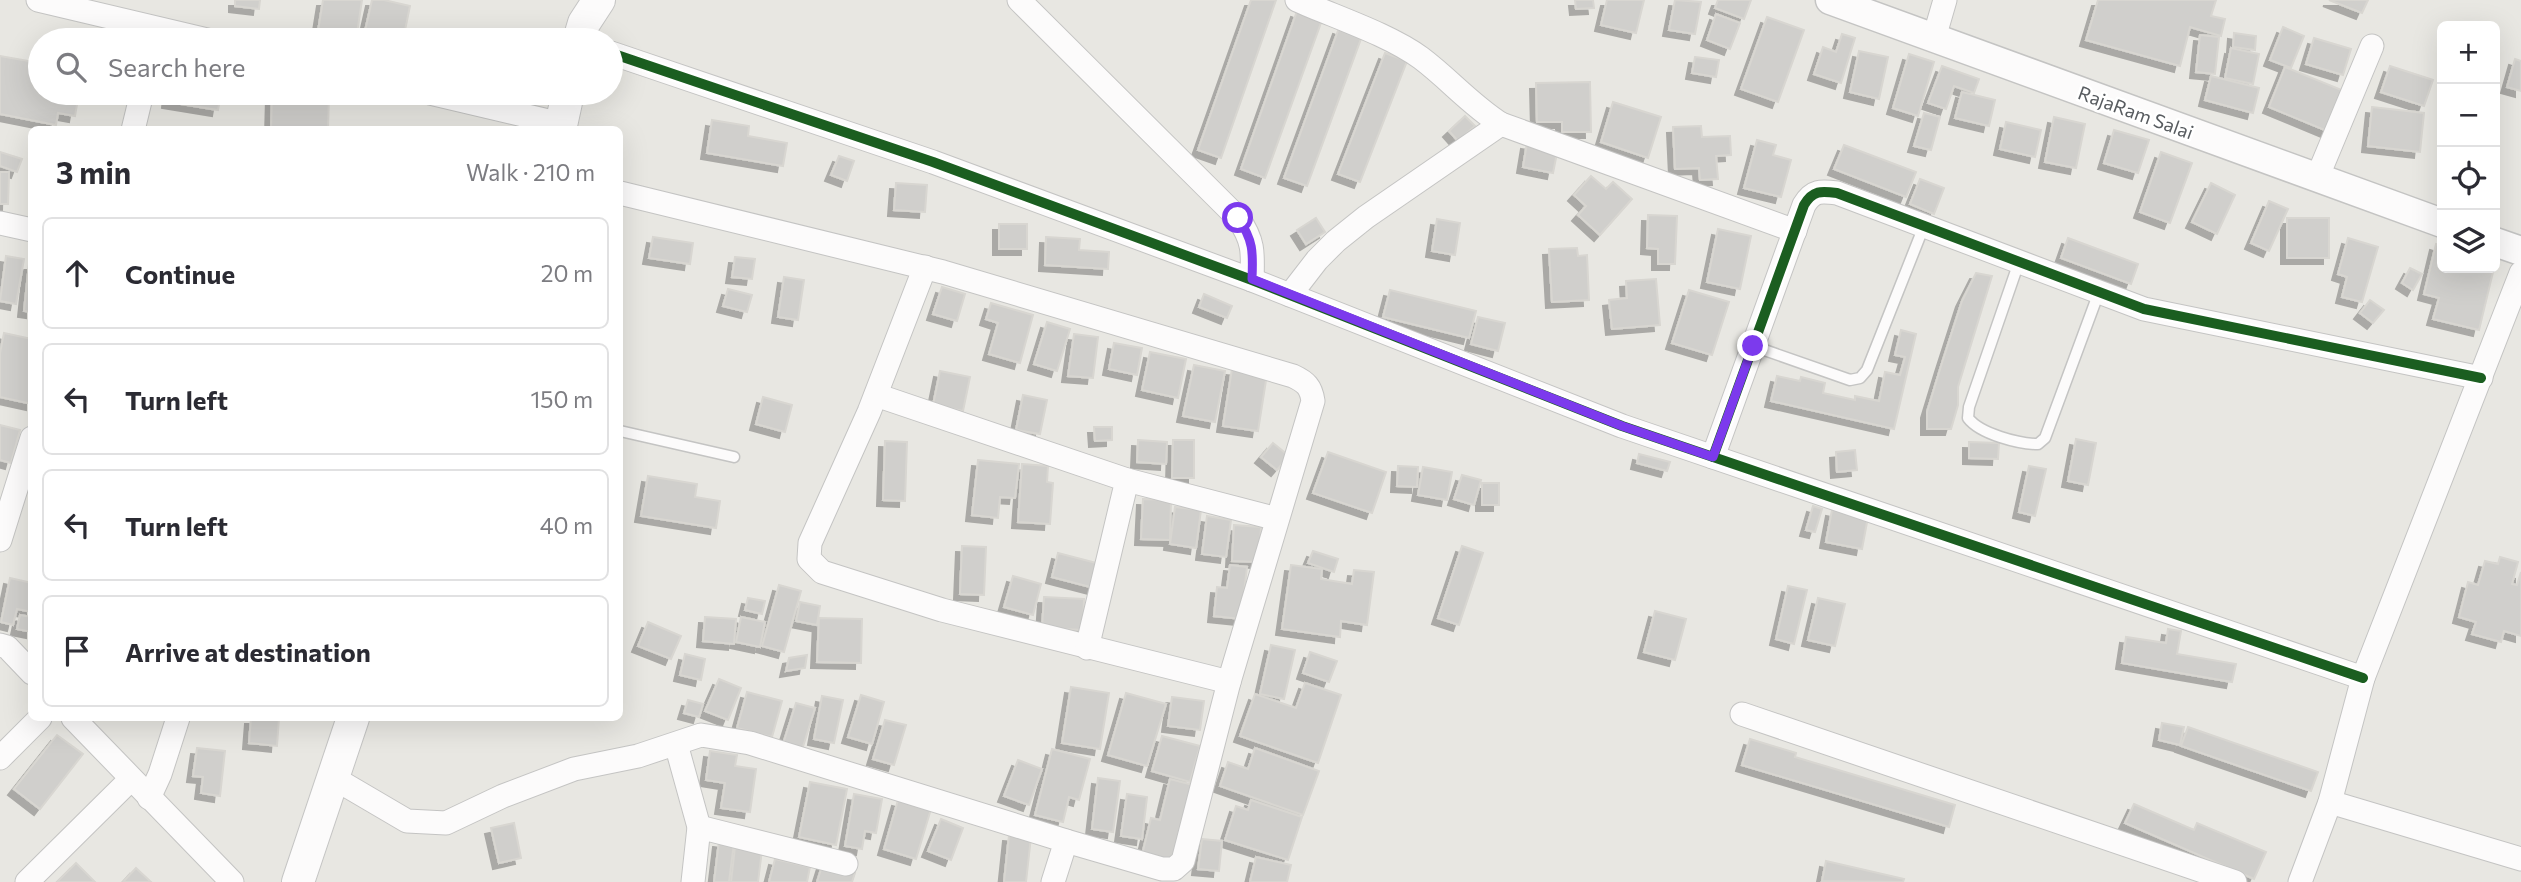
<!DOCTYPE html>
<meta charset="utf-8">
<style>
:root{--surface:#fff;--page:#f7f7f7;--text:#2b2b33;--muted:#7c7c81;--line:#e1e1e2}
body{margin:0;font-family:Commissioner,sans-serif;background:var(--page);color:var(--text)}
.controls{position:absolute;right:21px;top:21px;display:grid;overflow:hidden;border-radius:10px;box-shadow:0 7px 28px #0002}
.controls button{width:63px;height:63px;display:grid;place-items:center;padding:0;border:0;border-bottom:2px solid var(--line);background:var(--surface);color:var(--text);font:35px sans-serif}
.stop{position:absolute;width:21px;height:21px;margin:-16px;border:5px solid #7c3aed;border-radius:50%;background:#fff}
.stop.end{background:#7c3aed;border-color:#fff;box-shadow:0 2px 7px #0008}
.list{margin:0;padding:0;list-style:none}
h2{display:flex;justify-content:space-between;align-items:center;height:91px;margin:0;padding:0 28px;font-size:30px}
h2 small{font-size:23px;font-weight:400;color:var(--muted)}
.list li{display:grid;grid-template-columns:46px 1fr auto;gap:21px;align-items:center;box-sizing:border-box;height:112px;margin:0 14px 14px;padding:0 14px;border:2px solid var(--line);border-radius:10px}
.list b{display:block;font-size:26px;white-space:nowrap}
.list em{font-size:23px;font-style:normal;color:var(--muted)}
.icon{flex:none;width:38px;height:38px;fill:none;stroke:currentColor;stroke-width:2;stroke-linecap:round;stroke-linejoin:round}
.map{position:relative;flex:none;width:2521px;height:882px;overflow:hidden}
.search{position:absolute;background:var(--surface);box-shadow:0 7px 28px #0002;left:28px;top:28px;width:595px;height:77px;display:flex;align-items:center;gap:18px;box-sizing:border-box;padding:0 24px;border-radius:38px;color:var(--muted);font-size:26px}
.panel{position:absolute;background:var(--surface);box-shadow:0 7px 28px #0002;left:28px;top:126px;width:595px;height:595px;border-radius:10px}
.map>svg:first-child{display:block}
</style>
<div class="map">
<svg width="2521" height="882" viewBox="0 0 2521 882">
<defs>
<filter id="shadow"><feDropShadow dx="-6" dy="6" stdDeviation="0" flood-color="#0004"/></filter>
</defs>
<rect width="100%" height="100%" fill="#e8e7e2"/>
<g fill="#d0cfcc" stroke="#d8d6d1" stroke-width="2" filter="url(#shadow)">
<polygon points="235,0 260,0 259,9 235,6"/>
<polygon points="323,0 362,0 356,40 317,37"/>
<polygon points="372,0 384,0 410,6 403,40 363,40"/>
<polygon points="1251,0 1276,0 1221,158 1198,150"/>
<polygon points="1575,0 1593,0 1594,8 1576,9"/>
<polygon points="1607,0 1644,0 1636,33 1601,25"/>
<polygon points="1675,0 1701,2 1695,34 1669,30"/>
<polygon points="1718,0 1751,0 1744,19 1715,8"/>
<polygon points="2098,0 2216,0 2211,16 2225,19 2221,36 2190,27 2180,66 2086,40"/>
<polygon points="2329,0 2368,0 2362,13"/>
<polygon points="1297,11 1322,20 1265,178 1241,169"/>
<polygon points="1716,14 1740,23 1730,49 1707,40"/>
<polygon points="1767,17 1804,30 1778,102 1741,89"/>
<polygon points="2283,27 2304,36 2291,68 2270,60"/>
<polygon points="1339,28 1362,36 1307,186 1284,178"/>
<polygon points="2234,33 2256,36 2255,50 2233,47"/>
<polygon points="1842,34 1855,38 1841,83 1814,74 1823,47 1836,52"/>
<polygon points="2200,35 2219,37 2215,74 2196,72"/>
<polygon points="2314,38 2351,49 2343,75 2306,64"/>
<polygon points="2231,48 2259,54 2253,84 2225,78"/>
<polygon points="1859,51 1888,57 1879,99 1850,92"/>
<polygon points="1385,53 1407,61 1360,182 1338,174"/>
<polygon points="1909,54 1934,62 1918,116 1893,108"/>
<polygon points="0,56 40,63 40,93 79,93 75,116 58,113 56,125 0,114"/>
<polygon points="1695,57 1719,60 1716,77 1692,73"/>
<polygon points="2515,59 2521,61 2521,91 2507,87"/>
<polygon points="1942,66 1979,79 1974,93 1954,86 1946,109 1928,103"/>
<polygon points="2390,66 2433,80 2424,106 2381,92"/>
<polygon points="2285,67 2344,91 2327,131 2269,107"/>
<polygon points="2211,76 2259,88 2253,113 2205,100"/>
<polygon points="1590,82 1591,132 1562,132 1562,122 1537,122 1536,83"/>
<polygon points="1962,92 1995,100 1989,126 1955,118"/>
<polygon points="169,93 221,93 218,110 168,102"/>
<polygon points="272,93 329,93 328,130 271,130"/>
<polygon points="1613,102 1661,117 1648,158 1601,142"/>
<polygon points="2372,107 2424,113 2420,152 2368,146"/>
<polygon points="1924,113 1940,117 1931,150 1914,146"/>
<polygon points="1465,116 1475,126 1458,141 1449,131"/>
<polygon points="2054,117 2085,124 2076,168 2045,162"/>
<polygon points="712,120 749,126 748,136 787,143 783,166 707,153"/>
<polygon points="2006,122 2041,130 2035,157 2000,149"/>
<polygon points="1701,126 1702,137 1730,136 1731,155 1716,156 1718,179 1700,180 1699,168 1675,169 1673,127"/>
<polygon points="2114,130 2149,140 2138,173 2104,163"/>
<polygon points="1757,140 1776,145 1773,155 1791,160 1781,197 1744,188"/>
<polygon points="1527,143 1558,148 1553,173 1523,167"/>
<polygon points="1844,145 1916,172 1906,197 1834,169"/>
<polygon points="0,152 22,159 17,172 0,166"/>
<polygon points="2161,152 2192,163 2170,223 2140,212"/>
<polygon points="839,156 854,161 847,181 831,175"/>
<polygon points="0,172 9,172 8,204 0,204"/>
<polygon points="1591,176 1606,189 1613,182 1632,199 1600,235 1578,215 1586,206 1574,195"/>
<polygon points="1920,179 1944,188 1934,214 1910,204"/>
<polygon points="896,183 927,185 925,212 894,210"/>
<polygon points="2211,183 2235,195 2217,234 2192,222"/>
<polygon points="2269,201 2288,209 2269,251 2251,243"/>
<polygon points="1648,215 1677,216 1675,264 1658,264 1658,249 1647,248"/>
<polygon points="1316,218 1325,232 1306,244 1297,230"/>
<rect x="2287" y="218" width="42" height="40"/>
<polygon points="1437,219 1460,223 1455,255 1432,251"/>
<rect x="999" y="224" width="28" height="25"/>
<polygon points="1718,229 1751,236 1740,289 1707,282"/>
<polygon points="653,237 693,243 690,264 649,258"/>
<polygon points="1046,237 1080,239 1079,250 1109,252 1108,269 1045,265"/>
<polygon points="2068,238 2138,264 2131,284 2061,258"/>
<polygon points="2348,238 2378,247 2362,302 2342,297 2347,277 2338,274"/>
<polygon points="2436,244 2442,246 2442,268 2494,268 2479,330 2433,319 2439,298 2424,294"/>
<polygon points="1577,248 1578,256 1587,255 1589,300 1552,302 1549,249"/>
<polygon points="6,256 24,259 16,304 0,301"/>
<polygon points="735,257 755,259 752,279 732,277"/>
<polygon points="29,264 32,264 32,312 24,311"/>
<polygon points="2410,268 2422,274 2413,290 2402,283"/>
<polygon points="1976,273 1992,276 1958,387 1958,405 1951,429 1927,429 1927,412 1941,366 1962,301"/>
<polygon points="784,277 804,280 798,320 778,317"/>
<polygon points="1656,279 1660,325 1612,329 1609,300 1627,298 1626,281"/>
<polygon points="942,287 965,294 957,321 933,314"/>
<polygon points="728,289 752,295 747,312 723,306"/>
<polygon points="1390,290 1476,311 1469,338 1383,317"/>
<polygon points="1689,290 1729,302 1712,355 1672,343"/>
<polygon points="1204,294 1232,306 1227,318 1199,307"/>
<polygon points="2370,300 2384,310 2373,323 2360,313"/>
<polygon points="991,303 1033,315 1020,363 989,354 998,323 986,319"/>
<polygon points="1478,317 1505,323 1498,351 1471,344"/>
<polygon points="1047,322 1070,329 1057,371 1034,364"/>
<polygon points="1901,330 1916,334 1894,429 1771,401 1777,376 1800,381 1801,377 1825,383 1823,393 1855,400 1855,396 1879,401 1885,372 1900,375 1905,357 1895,355"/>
<polygon points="4,333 32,339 32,404 0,397 0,353"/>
<polygon points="1074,334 1098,337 1093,378 1068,376"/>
<polygon points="1114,343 1142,348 1137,375 1109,369"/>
<polygon points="1150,352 1186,359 1178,398 1142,390"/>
<polygon points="1194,365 1225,371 1215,422 1183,416"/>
<polygon points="1232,369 1267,374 1258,431 1223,426"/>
<polygon points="940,371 970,377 963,411 933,405"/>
<polygon points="1023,395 1047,400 1040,434 1016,430"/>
<polygon points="763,397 792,405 785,432 756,424"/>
<polygon points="0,425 20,430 11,463 0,460"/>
<polygon points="1094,427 1112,427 1112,440 1095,441"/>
<polygon points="2076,439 2096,443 2088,485 2068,481"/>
<polygon points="1138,440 1167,442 1166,464 1137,462"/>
<polygon points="1173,440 1194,440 1194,478 1172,478"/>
<polygon points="885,441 907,442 905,501 883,500"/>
<polygon points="1969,442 1999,443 1998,459 1969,458"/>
<polygon points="1273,443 1289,456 1277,470 1261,457"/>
<polygon points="1855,450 1857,470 1837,472 1836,452"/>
<polygon points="1328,452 1386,472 1372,513 1313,493"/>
<polygon points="1639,454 1670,462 1667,471 1637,463"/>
<polygon points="978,460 1019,464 1015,498 1000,497 998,518 972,515"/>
<polygon points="1022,464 1048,466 1047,482 1053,483 1050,524 1018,522"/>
<polygon points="1398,466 1418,467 1417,487 1397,486"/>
<polygon points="2029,466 2046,469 2035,516 2019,512"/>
<polygon points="1423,467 1452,472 1447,500 1418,495"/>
<polygon points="1462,475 1481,480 1474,505 1454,499"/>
<polygon points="648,476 697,484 695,497 720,501 716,528 641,516"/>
<rect x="1482" y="483" width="17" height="22"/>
<polygon points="1143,499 1171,500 1170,540 1141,539"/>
<polygon points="1813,506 1822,509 1815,532 1806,530"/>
<polygon points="1175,507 1201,510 1196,548 1170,544"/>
<polygon points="1832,510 1868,517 1862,549 1826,542"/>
<polygon points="1207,516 1231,520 1226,557 1202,554"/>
<polygon points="1234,525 1261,527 1259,562 1232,561"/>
<polygon points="962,546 986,547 984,595 960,594"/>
<polygon points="1462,546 1483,553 1459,625 1438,618"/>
<polygon points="1313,551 1338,559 1334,572 1308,563"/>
<polygon points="1058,553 1104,565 1098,589 1052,577"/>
<polygon points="2500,557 2518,562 2512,584 2517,585 2521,572 2521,636 2504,631 2501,642 2472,634 2476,622 2459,617 2468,582 2478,585 2485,561 2498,564"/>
<polygon points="1230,565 1247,567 1241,619 1214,616 1217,587 1227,588"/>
<polygon points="1291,565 1322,569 1321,579 1352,584 1354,570 1374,572 1367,625 1341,621 1340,637 1282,629"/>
<polygon points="1013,576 1041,584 1033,615 1004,607"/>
<polygon points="10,578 32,583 32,612 17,609 13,625 1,622"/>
<polygon points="779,585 801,591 784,652 762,646"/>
<polygon points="1788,586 1807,590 1794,644 1776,639"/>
<polygon points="1044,597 1084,599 1083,630 1042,628"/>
<polygon points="748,598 765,601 762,614 745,610"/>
<polygon points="1818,598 1845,604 1835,646 1808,640"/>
<polygon points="800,602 820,606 817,625 796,621"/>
<polygon points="1655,611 1686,619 1675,660 1644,652"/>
<polygon points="20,615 32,617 32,632 17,629"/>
<polygon points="705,617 736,619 734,644 703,641"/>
<polygon points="741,617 765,622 760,647 736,642"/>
<polygon points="819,618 862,619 861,663 817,662"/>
<polygon points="648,622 681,636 671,659 638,646"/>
<polygon points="2168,629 2181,631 2177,654 2236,664 2232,682 2122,663 2126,637 2166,643"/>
<polygon points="1271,645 1295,650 1284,699 1260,694"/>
<polygon points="1310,652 1337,661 1329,682 1303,673"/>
<polygon points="685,654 705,659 701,680 680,675"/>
<polygon points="807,655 805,668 786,671 789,658"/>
<polygon points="719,679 741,688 728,720 705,711"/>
<polygon points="1305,683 1341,695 1318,763 1240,736 1255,694 1296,708"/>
<polygon points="1071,687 1109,693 1100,749 1062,743"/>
<polygon points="747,692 782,701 772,737 737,728"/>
<polygon points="1126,693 1166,704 1147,766 1108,755"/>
<polygon points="861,695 884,702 872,744 848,737"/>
<polygon points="822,696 843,700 834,743 814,739"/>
<polygon points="1172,697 1204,701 1200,730 1168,726"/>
<polygon points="688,700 703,704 699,717 684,713"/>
<polygon points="796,703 815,708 802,750 783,744"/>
<polygon points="251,718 279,718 277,746 249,743"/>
<polygon points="885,720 906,725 894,765 873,759"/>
<polygon points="2162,723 2184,727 2180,745 2159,740"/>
<polygon points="2188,727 2318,772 2311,791 2181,746"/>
<polygon points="57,735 83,754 40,809 14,789"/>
<polygon points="1162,736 1200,746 1190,782 1152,771"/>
<polygon points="1750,739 1796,753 1795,757 1955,805 1949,827 1742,765"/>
<polygon points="197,748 225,751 220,796 201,793 203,777 193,776"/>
<polygon points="1255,748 1319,771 1303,815 1220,786 1228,762 1248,769"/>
<polygon points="1052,749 1090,759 1079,800 1069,797 1063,822 1035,815"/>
<polygon points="710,751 737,755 735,766 756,769 750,812 721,808 725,783 706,780"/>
<polygon points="1018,760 1042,769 1029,805 1004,796"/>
<polygon points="1098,778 1120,781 1113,832 1092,829"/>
<polygon points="1170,779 1193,785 1173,862 1142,855 1151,818 1160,820"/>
<polygon points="810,782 847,789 836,845 799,837"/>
<polygon points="854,794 882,799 876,833 865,831 862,849 845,846"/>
<polygon points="1127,794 1147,797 1142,839 1121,836"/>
<polygon points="898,800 931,809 916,859 884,849"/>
<polygon points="1251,800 1302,817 1288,860 1225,840 1236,806 1248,810"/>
<polygon points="2134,804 2194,830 2197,823 2266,852 2254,879 2125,823"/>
<polygon points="941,819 963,828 951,860 928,851"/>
<polygon points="514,823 521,858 499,863 491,828"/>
<polygon points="1009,835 1031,837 1026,882 1004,882"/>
<polygon points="1202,839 1222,841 1219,871 1198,869"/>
<polygon points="719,841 734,843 729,882 714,882"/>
<polygon points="735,847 762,850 758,882 731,882"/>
<polygon points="1256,857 1291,865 1287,882 1250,882"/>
<polygon points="775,859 810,867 807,882 769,882"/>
<polygon points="1826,861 1904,879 1903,882 1822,881"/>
<polygon points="76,863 95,882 57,882"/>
<polygon points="823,863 855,873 852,882 817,882"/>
<polygon points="136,868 151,882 123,882"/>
</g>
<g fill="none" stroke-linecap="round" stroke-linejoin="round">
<g stroke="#c4c4c3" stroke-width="13">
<g id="service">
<path d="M2019,262L1969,407L1968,418C1980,434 2019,444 2038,444L2045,438L2099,292"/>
<polyline points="1753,346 1850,380 1860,378 1867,370 1924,226"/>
<polyline points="620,431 734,457"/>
</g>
</g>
<g stroke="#c4c4c3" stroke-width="25">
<g id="minor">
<polyline points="38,0 207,40"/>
<path d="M1019,0L1238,218C1254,241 1253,253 1252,280"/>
<path d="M1297,0C1335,17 1388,34 1421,58C1449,79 1471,105 1501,124L1795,231"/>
<polyline points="1934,38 1945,0"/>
<polyline points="611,53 933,162 1252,280 1622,426 2363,678"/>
<polyline points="430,93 561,124"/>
<polyline points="133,130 142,93"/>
<polyline points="2317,178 2372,46"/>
<path d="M620,193L943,272L1293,376C1306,382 1311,387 1313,401L1229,682L1183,861L1174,869H1162L1066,841"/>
<polyline points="0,223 32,230"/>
<polyline points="925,267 869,412 810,543 809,559 822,572 942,610 1229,682"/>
<polyline points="1290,295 1317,260 1336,241 1366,217 1501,124"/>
<polyline points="876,395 1127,480 1087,648"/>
<path d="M1713,457L1804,205C1813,190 1821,191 1837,193L2144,309L2481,378"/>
<polyline points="1127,480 1277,519"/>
<polyline points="0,540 32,438"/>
<polyline points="0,645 7,647 32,673"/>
<polyline points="1742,714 2235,882"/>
<polyline points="73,718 232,882"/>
<polyline points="676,744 699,827 693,882"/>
<polyline points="0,758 40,718"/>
<polyline points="332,777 407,821 446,823 503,796 574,769 638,756 701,735 750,743 1066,841 1053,882"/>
<polyline points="149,798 160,774 178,718"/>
<polyline points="2330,802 2521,859"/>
<polyline points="699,827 846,864"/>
<polyline points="27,882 131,779"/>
<polyline points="2300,882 2330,802 2363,678 2521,273"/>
</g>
</g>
<g stroke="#c4c4c3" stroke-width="31">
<g id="tertiary">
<polyline points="1830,0 2442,223"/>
<polyline points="2495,242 2521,251"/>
</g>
</g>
<g stroke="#c5c5c4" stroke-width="34">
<g id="secondary">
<polyline points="579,40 584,23 599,0"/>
<polyline points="560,130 568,93"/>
<polyline points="298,882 353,718"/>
</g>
</g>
<use href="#service" stroke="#fcfbfb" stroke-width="10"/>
<use href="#minor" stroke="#fcfbfb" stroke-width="23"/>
<use href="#tertiary" stroke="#fcfbfb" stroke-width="28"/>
<use href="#secondary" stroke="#fcfbfb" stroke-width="32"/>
<g stroke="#fff" stroke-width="15">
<g id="cycleway">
<polyline points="611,53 933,162 1252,280 1622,426 2363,678"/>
<path d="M1713,457L1804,205C1813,190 1821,191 1837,193L2144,309L2481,378"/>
</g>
</g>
<use href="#cycleway" stroke="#1b5e20" stroke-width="10"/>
</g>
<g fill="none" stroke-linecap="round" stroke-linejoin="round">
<path stroke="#7c3aed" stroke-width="9" d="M1238,218C1254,241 1253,253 1252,279L1622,426L1713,457L1753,346"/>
</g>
<g text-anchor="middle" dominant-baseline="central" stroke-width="5" stroke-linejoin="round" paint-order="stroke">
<g font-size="19" fill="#585c60" stroke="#fff">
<text transform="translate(2136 112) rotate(20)">RajaRam Salai</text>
</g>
</g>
</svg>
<div class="controls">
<button>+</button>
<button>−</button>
<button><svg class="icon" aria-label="locate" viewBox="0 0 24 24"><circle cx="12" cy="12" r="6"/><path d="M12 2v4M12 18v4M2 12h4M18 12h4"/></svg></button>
<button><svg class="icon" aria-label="layers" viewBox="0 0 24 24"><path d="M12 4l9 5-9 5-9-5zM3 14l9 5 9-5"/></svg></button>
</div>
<div class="stop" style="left:1238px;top:218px"></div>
<div class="stop end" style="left:1753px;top:346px"></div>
<div class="search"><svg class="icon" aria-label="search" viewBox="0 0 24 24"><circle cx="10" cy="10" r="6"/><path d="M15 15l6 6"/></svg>Search here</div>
<section class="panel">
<h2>3 min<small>Walk · 210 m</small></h2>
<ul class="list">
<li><svg class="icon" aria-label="ahead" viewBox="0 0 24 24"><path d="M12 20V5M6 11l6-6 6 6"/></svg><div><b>Continue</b></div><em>20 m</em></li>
<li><svg class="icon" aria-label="left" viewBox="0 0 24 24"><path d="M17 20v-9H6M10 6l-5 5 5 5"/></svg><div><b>Turn left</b></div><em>150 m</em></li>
<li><svg class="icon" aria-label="left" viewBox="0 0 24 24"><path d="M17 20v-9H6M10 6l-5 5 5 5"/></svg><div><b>Turn left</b></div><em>40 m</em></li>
<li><svg class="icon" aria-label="arrive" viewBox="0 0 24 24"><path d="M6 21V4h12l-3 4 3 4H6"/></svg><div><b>Arrive at destination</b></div></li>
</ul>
</section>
</div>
